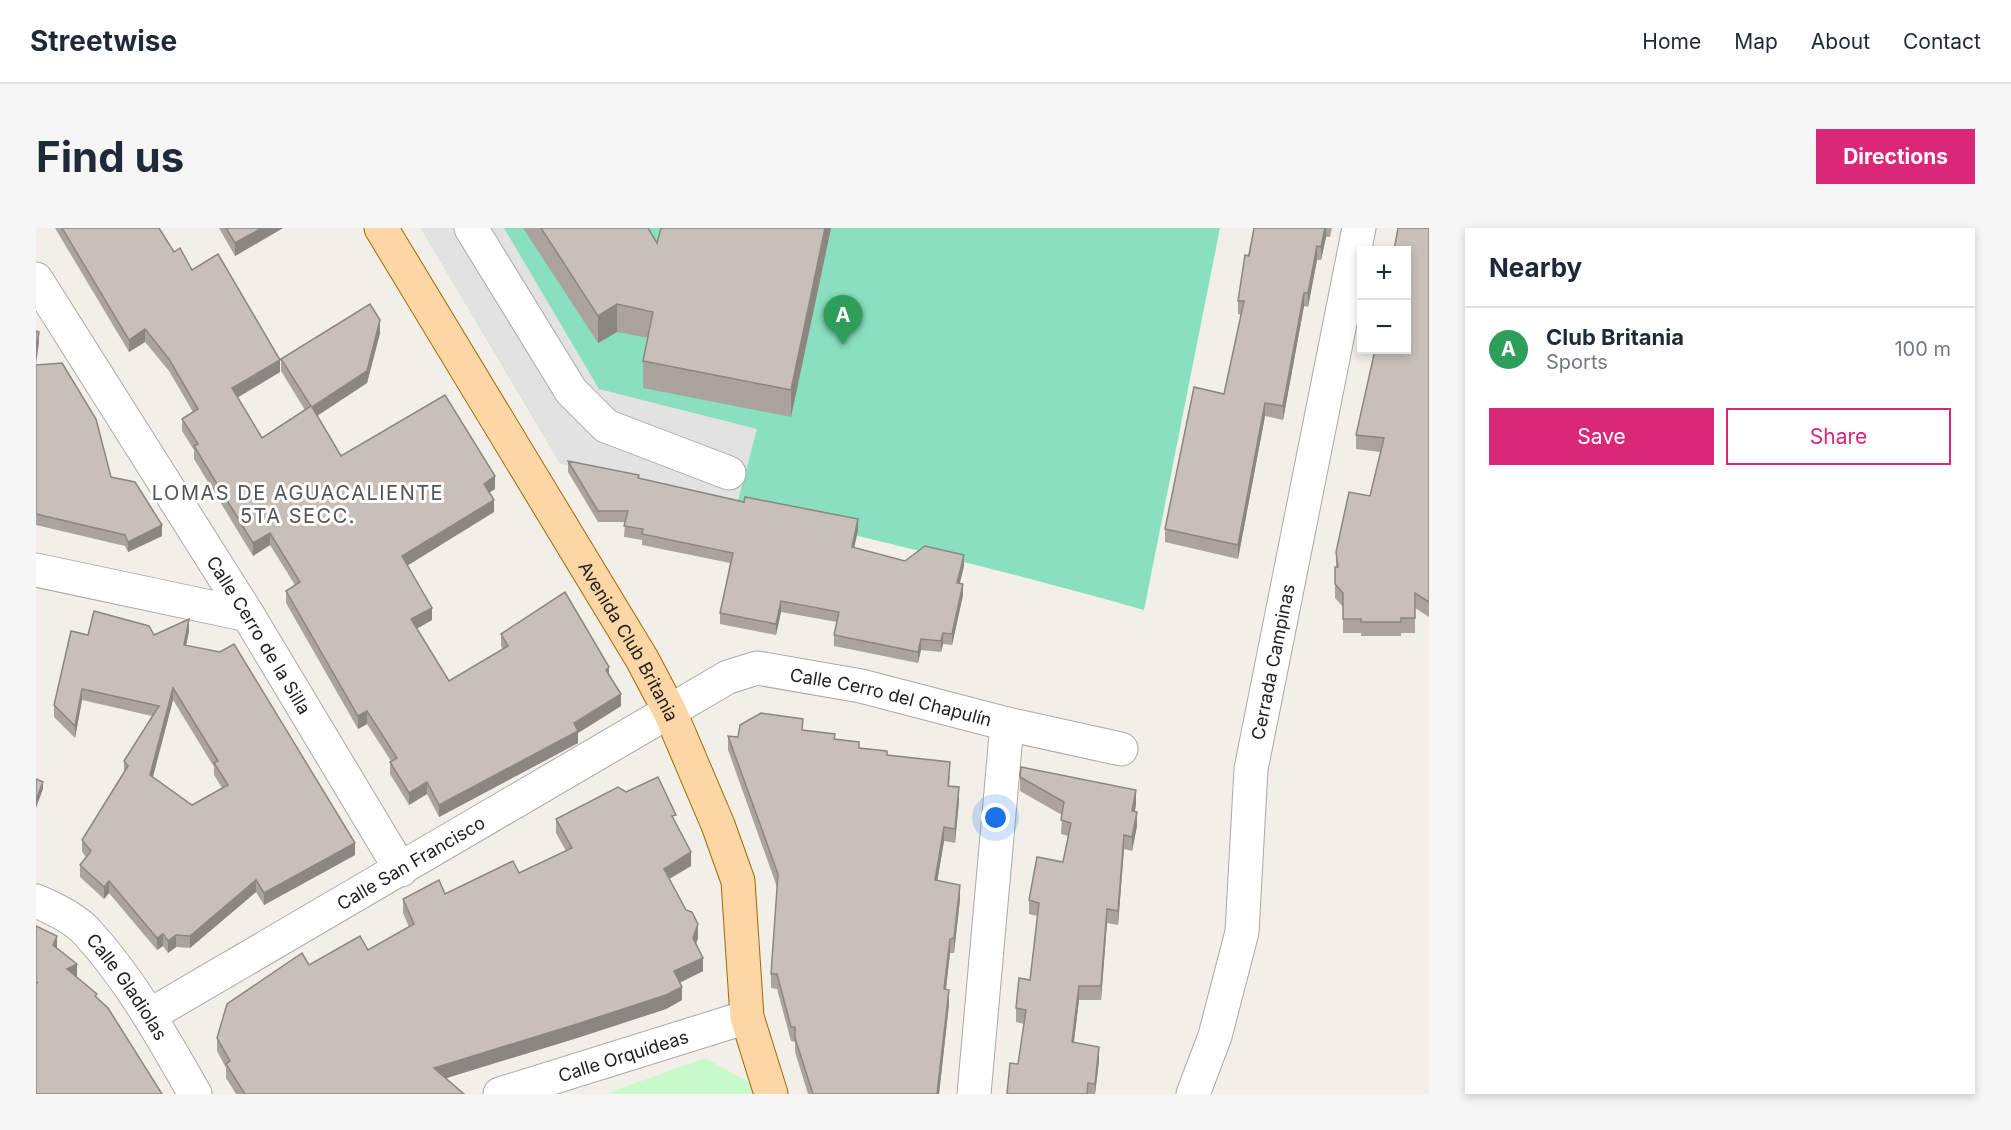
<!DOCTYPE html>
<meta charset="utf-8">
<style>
:root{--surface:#fff;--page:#f6f6f7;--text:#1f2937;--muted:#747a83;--line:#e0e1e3;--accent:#db2777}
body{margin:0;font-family:Inter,sans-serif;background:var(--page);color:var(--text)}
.controls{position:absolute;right:18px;top:18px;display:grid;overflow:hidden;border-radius:0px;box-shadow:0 3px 9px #0003}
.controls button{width:54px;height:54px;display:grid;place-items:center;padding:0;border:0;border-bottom:2px solid var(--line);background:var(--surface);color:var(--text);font:30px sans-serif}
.you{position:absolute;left:960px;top:590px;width:21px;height:21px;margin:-15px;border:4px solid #fff;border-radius:50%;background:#1a73e8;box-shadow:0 0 0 9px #1a73e833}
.badge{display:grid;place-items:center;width:39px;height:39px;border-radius:50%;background:var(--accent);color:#fff;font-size:20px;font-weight:700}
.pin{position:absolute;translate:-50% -50px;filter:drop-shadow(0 2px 3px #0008)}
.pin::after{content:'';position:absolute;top:32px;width:21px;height:18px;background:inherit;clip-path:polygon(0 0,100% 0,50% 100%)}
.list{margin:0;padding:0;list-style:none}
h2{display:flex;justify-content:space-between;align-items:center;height:78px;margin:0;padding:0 24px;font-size:26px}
h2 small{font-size:20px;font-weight:400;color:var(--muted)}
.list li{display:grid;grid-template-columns:39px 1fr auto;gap:18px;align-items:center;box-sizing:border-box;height:84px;padding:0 24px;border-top:2px solid var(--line)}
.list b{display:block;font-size:22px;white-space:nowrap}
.list p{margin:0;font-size:20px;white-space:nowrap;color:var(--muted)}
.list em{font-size:20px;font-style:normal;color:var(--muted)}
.actions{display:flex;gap:12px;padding:18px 24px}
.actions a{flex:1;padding:14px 0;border:2px solid var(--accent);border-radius:0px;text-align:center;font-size:21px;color:var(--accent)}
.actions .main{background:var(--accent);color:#fff}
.map{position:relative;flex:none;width:1393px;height:866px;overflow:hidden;border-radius:0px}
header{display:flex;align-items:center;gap:36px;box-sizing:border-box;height:84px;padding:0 30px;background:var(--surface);border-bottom:2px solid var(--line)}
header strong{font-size:28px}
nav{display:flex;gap:33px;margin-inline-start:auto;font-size:21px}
.intro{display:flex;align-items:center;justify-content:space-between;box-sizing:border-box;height:144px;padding:0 36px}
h1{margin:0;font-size:42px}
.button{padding:15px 27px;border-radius:0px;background:var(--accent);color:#fff;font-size:21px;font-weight:700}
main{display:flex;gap:36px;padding:0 36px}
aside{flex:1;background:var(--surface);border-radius:0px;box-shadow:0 3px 9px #0003}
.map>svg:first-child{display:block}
</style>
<header>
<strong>Streetwise</strong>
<nav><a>Home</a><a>Map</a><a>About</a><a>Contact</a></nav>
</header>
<div class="intro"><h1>Find us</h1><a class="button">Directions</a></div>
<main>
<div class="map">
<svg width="1393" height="866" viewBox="0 0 1393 866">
<rect width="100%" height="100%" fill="#f2efe9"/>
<polygon fill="#c8facc" points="669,830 718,857 720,866 569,866"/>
<path fill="#88e0be" d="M385,0H1184L1108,382C915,327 718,285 524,235Z"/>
<polygon fill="#e2e2e2" points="385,0 468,0 563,161 721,201 700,280 524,235"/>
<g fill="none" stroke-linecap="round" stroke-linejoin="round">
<g stroke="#a9a9a9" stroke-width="35">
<g id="minor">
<polyline points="435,0 535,163 570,198 693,245"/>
<path id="s1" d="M0,51L212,387L365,642"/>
<polyline points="0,342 212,387"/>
<path id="s2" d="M0,673C17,680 39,691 51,704C95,752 127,810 159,866"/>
<path id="s3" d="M114,787L692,449L721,440L825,458L971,496L1085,521"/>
<path id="s4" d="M464,866L711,789"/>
<polyline points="938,866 971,496"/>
<path id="s5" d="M1157,866L1179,808L1206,704L1215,541L1323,0"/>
</g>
</g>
<g stroke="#a06b00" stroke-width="35">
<g id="major">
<path id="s6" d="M345,0L606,431L634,484L682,597L702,653L711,789L735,866"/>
</g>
</g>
<use href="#minor" stroke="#fff" stroke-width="33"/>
<use href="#major" stroke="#fcd6a4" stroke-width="33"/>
</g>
<g fill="#aba49e" fill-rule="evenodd">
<polygon points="19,0 123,0 138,24 156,42 244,144 201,169 226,210 269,182 245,143 245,131 344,105 331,155 281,188 305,228 459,261 453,264 458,284 371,337 396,392 380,401 413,453 467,422 465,418 465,406 573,448 585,478 542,505 542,515 403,589 391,566 373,577 354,546 354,534 355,533 331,496 322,501 250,375 250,363 259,357 234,317 217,328 158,231 158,222 146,203 146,191 157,184 133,143 109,114 93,124"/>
<polygon points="183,0 247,0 199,28"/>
<polygon points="487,0 612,0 621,15 795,0 755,189 607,160 607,133 612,110 581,104 562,115"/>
<polygon points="1218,0 1296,0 1294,9 1290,9 1285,32 1281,32 1272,79 1268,78 1247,192 1229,188 1202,331 1129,314 1129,301 1188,166 1205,87 1202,86 1202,73"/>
<polygon points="1393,0 1393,389 1379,380 1379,405 1365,405 1365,408 1325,408 1325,405 1307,405 1307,379 1299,370 1299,339 1300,339 1300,324 1334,268 1344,224 1320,221 1320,207 1371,122"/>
<polygon points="0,137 75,249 126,308 92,324 89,318 0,297"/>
<polygon points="532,233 822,302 818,320 869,333 928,338 924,355 927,367 916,417 907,416 905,424 885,422 882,435 798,418 798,407 801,394 745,384 740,407 684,396 684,385 694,335 606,317 606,312 588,309 589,294 562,294 532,244"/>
<path d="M153,403L150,417L319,627L228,677L220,664L154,720L140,719L132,725L127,718L121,722L73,665L68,671L44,649V637L50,629L46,624V612L88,545V533L116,488L46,472L39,510L18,489V477L52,407H118ZM137,472L178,539V547L186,560L156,577L117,549Z"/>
<polygon points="767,503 799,512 823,520 851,527 914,548 913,558 923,573 919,615 908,613 901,653 924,671 918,725 914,725 910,762 913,776 903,866 772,866 759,824 759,814 755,813 741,761 735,760 735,746 741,659 692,522 692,508 702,509"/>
<polygon points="984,549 1100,576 1099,584 1101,598 1096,623 1088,621 1082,697 1071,695 1065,772 1043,772 1038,814 1063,833 1059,866 971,866 982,836 988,796 980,794 980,780 994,752 1001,688 993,686 993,672 1027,634 1032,608 1025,606 1026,587 984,563"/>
<polygon points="520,591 640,595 655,638 633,651 662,710 660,715 667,743 644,755 646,772 630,781 541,810 409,850 428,866 200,866 190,850 190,840 181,823 181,810 273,737 332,722 373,699 367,685 367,671 409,666 483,645 530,623 520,605"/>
</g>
<g fill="#8b8681">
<polygon points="226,0 247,0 199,28 199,15"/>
<polygon points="789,0 795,0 755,189 755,162"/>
<polygon points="1289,0 1290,0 1290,9 1285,32 1285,19"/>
<polygon points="1281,18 1281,32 1272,79 1272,65"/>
<polygon points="1268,65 1268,78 1247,192 1247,178"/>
<polygon points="581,76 581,104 562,115 562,88"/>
<polygon points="344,92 344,105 331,155 276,191 276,179"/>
<polygon points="109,101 109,114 93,124 93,112"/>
<polygon points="3,104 3,115 0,136 0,125"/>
<polygon points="244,132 244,144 196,173 196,160"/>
<polygon points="1229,175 1229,188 1202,331 1202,317"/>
<polygon points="459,248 459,261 448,268 448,256"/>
<polygon points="458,272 458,284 366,341 366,328"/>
<polygon points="822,291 822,302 816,330 816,319"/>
<polygon points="126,297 126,308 92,324 92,314"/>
<polygon points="234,305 234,317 217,328 217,315"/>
<polygon points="928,327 928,338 921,366 921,355"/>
<polygon points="927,356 927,367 916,417 916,406"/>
<polygon points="745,373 745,384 740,407 740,396"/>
<polygon points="396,380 396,392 375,404 375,391"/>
<polygon points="153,391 153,403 148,429 148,417"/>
<polygon points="907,405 907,416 905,424 905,413"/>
<polygon points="885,411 885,422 882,435 882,424"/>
<polygon points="573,439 573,452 570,442"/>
<polygon points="137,460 137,472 114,559 114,547"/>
<polygon points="46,461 46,472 39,510 39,498"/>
<polygon points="585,466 585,478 542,505 542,515 403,589 403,577"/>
<polygon points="331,483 331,496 322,501 322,488"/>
<polygon points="7,554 7,561 0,580 0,572"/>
<polygon points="391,554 391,566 373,577 373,565"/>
<polygon points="923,559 923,573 919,615 919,601"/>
<polygon points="1100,562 1100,576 1096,598 1096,583"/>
<polygon points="1101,584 1101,598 1096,623 1096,609"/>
<polygon points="908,599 908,613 899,667 899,652"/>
<polygon points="1088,607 1088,621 1082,697 1082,683"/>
<polygon points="319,615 319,627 228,677 228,665"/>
<polygon points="655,624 655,638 628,654 628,641"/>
<polygon points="220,652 220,664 154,720 154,708"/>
<polygon points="73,653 73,665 68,671 68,659"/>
<polygon points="924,657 924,671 918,725 918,710"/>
<polygon points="1071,681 1071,695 1065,772 1065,758"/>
<polygon points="662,696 662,710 657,724 657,710"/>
<polygon points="127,706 127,718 121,722 121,710"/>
<polygon points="140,707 140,719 132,725 132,713"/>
<polygon points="21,708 21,722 17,717"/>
<polygon points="914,711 914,725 908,776 908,761"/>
<polygon points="667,730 667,743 638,757 638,743"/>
<polygon points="41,736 41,750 31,741"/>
<polygon points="1043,758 1043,772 1036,828 1036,814"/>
<polygon points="646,759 646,772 630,781 541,810 398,854 398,840"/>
<polygon points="913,762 913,776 903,866 901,866"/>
<polygon points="1063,819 1063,833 1059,866 1059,856"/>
</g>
<g fill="#c7bfb8" stroke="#8b8681" stroke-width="1.5" fill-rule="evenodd">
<polygon points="26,0 123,0 138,24 144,20 156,42 182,26 244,132 196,160 226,210 275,178 245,131 334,76 344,92 331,143 276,179 305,228 409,167 459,248 448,256 458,272 366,328 396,380 375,391 413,453 472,418 465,406 529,364 573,439 570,442 585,466 538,495 542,503 403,577 391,554 373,565 354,534 361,530 331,483 322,488 250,363 264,354 234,305 217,315 158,218 162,216 146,191 162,181 133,131 109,101 93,112"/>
<polygon points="190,0 226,0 199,15"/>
<polygon points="505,0 612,0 621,15 625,0 789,0 755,162 607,133 617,84 581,76 562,88"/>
<polygon points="1218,0 1289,0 1285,19 1281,18 1272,65 1268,65 1247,178 1229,175 1202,317 1129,301 1158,159 1188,166 1208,73 1202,73 1209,27 1213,28"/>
<polygon points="1362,0 1393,0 1393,374 1379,365 1379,390 1365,390 1365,394 1325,394 1325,391 1307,391 1307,365 1299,356 1299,339 1302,339 1300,324 1313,264 1334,268 1348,210 1320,207 1339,122 1371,122 1371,22 1358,22"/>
<polygon points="0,103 3,104 0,125"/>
<polygon points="26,135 60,191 75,249 99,254 126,297 92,314 89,307 0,286 0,137"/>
<polygon points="532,233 603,247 602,250 708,274 709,269 822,291 816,319 869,333 889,318 928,327 921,355 927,356 916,406 907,405 905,413 885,411 882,424 798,407 803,384 745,373 740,396 684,385 697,325 606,306 607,301 588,298 592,283 562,283"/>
<path d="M58,383L113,398L118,407L153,391L148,417L184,424L198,416L319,615L228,665L220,652L154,708L140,707L132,713L127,706L121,710L73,653L68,659L44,637L55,623L46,612L92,538L88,533L123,478L46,461L39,498L18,477L35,403L52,407ZM137,460L182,533L178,535L192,557L156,577L114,547Z"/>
<polygon points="725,485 767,491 766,502 799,506 798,511 823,514 823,520 851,523 851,527 914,534 912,558 923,559 919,601 908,599 899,652 924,657 918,710 914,711 908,761 913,762 901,866 777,866 759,810 759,799 755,799 741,746 735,746 742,646 692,508 702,509 704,497"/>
<polygon points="985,539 1100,562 1096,583 1101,584 1096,609 1088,607 1082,683 1071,681 1065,758 1043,758 1036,814 1063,819 1059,856 1052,855 1051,866 971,866 974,835 982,836 990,782 980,780 983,750 994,752 1003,675 993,672 1001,629 1027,634 1035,595 1025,592 1028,574 984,549"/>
<polygon points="622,549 640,587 636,588 655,624 628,641 650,682 656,684 662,696 657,710 667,730 638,743 646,759 630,767 541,796 398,840 428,866 209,866 190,836 194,833 181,810 191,776 266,725 273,737 324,708 332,722 378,696 367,671 403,652 409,666 477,633 483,645 536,620 520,591 582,559 590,564"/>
<polygon points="0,551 7,554 0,572"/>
<polygon points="0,698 21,708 17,717 41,736 31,741 61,766 59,768 72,780 126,866 0,866 0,756 2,754 0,755"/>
</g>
<g text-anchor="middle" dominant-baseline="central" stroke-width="6" stroke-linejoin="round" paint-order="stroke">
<g font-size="18" fill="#222" stroke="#fff">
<text stroke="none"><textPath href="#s1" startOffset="420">Calle Cerro de la Silla</textPath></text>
<text stroke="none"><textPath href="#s6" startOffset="482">Avenida Club Britania</textPath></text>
<text stroke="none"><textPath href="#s5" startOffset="442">Cerrada Campinas</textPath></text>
<text stroke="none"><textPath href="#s3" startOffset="837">Calle Cerro del Chapulín</textPath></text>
<text stroke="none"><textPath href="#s3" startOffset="302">Calle San Francisco</textPath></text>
<text stroke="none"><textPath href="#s2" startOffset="128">Calle Gladiolas</textPath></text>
<text stroke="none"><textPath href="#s4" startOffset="129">Calle Orquídeas</textPath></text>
</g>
<g font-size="20" letter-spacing="1.5" fill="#555" stroke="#fff">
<text x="262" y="265">LOMAS DE AGUACALIENTE<tspan x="262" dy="23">5TA SECC.</tspan></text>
</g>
</g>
</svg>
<div class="controls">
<button>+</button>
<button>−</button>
</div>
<div class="you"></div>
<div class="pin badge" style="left:807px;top:117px;background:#2e9e5b">A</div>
</div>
<aside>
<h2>Nearby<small></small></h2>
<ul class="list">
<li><span class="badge" style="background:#2e9e5b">A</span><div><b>Club Britania</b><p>Sports</p></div><em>100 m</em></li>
</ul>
<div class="actions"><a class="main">Save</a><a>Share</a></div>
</aside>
</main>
